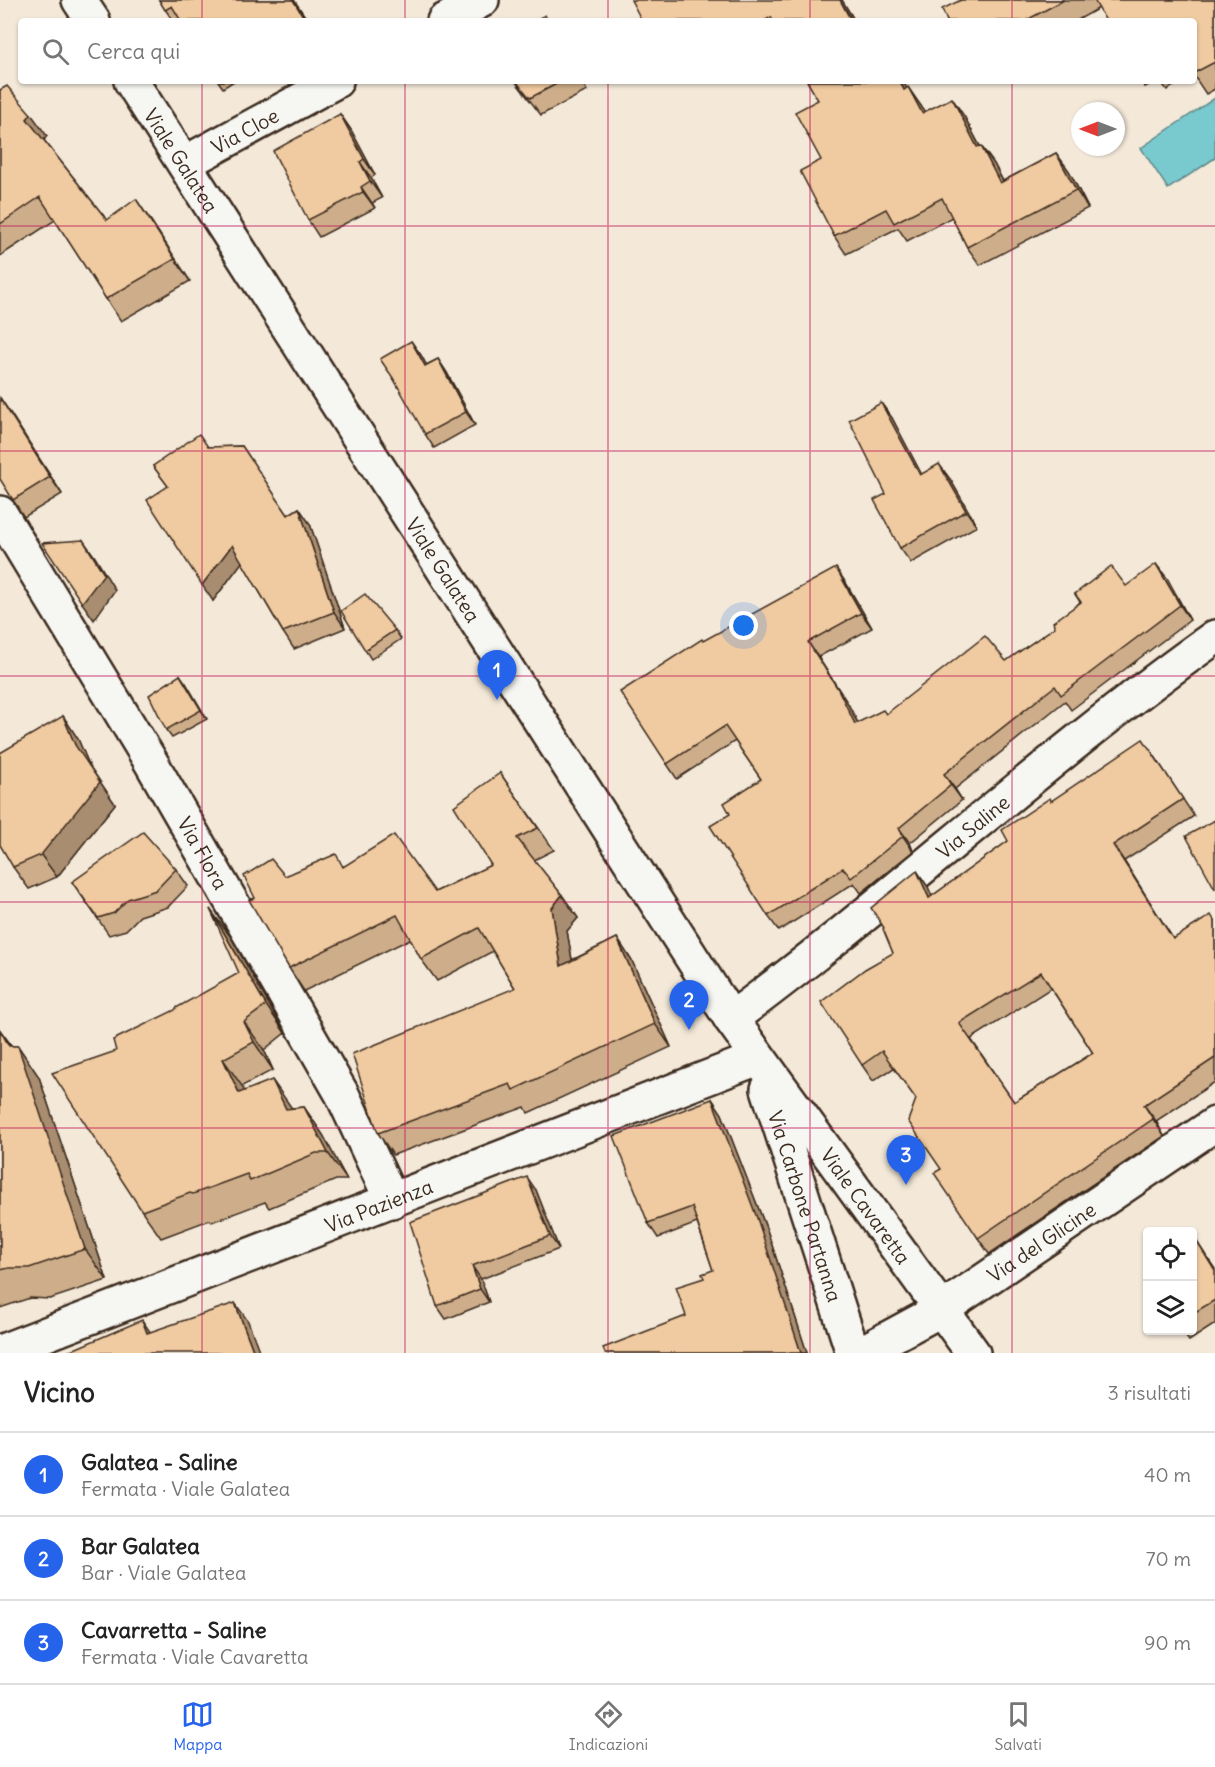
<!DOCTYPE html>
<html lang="it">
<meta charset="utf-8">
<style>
:root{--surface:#fff;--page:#f2f2f2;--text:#222;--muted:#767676;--line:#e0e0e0;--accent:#2563eb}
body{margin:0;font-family:Delius,sans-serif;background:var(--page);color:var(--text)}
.controls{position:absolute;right:18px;bottom:18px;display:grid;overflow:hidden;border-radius:6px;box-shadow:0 2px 4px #0004}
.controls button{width:54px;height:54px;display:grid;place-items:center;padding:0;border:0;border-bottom:2px solid var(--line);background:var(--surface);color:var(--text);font:30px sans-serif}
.compass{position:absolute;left:1071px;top:102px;width:54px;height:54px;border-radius:50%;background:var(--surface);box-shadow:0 2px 4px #0004;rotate:270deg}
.you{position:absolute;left:744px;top:626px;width:21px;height:21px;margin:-15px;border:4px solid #fff;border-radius:50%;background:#1a73e8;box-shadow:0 0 0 9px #1a73e833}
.badge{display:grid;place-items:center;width:39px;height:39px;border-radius:50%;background:var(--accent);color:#fff;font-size:20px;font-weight:700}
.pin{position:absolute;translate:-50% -50px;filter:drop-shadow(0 2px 3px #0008)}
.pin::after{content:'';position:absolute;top:32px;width:21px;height:18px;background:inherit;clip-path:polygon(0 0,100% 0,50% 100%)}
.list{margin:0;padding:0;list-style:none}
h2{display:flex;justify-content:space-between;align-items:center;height:78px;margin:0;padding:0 24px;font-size:26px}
h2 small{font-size:20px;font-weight:400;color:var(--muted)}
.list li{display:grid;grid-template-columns:39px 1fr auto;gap:18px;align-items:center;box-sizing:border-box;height:84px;padding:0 24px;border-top:2px solid var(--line)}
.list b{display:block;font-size:22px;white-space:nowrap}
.list p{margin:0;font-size:20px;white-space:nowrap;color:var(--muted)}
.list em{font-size:20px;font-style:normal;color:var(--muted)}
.icon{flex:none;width:33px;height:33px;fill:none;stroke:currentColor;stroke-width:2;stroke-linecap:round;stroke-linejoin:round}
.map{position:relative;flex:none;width:1215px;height:1353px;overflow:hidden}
.search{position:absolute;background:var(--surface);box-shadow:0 2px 4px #0004;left:18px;right:18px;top:18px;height:66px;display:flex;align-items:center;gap:15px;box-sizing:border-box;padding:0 21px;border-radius:6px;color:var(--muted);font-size:22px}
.sheet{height:330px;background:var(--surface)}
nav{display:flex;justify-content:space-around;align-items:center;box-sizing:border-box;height:84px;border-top:2px solid var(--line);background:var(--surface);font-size:16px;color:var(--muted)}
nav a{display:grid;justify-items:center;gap:3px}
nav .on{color:var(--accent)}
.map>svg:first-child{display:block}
</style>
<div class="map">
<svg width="1215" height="1353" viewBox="0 0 1215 1353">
<rect width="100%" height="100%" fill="#f4e9d9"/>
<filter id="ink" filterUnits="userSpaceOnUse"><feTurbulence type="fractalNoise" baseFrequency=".0167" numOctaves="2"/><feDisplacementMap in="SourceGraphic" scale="12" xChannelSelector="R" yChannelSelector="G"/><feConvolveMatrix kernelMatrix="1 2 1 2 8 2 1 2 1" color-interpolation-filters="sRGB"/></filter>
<g filter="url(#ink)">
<polygon fill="#79cacf" stroke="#608a88" stroke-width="1.5" points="1215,98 1215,158 1168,189 1141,148"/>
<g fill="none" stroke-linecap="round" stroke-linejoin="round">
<g stroke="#3b2a1e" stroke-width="38">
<g id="street">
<polyline points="444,21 482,0"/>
<path id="s1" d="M185,163L336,81"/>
<path id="s2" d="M0,513L148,757L342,1094L392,1201"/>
<path id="s3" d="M731,1019C896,897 1047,756 1215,637"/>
<path id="s4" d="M0,1352L758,1058"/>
<path id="s5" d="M861,1353L942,1309L1215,1124"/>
</g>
</g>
<g stroke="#3b2a1e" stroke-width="38">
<g id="secondary">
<polyline points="79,0 93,21"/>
<path id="s6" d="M131,81L731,1019L973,1353"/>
<path id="s7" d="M768,1089L853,1353"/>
</g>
</g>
<use href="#street" stroke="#f6f6f2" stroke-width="33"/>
<use href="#secondary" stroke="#f6f6f2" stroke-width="33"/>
</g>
<g fill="#ceae8a" stroke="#3b2a1e" stroke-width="1.5" fill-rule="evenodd">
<polygon points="159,0 294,0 308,21 173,21"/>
<polygon points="842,0 855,21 642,21"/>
<polygon points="961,0 1215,0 1215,89 1206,94 1194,76 1194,21 1099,8 1076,21 947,21"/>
<polygon points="218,81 234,81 223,88"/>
<polygon points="515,81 582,81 587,91 541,115"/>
<polygon points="1140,81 1156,81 1145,87"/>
<polygon points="1160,81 1182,81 1167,90"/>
<polygon points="907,88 921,106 924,111 964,116 980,146 981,146 994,164 1003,181 1056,153 1069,171 1088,208 980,265 967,247 952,217 907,241 898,228 846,254 834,236 821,160 818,100"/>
<polygon points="0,90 47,136 44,140 107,220 151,221 190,281 121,321 106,299 55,220 0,256"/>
<polygon points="340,114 351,130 375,175 371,178 382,198 372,203 375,208 319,237 308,220"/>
<polygon points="411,341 426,365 438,359 447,373 475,425 434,448 425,434"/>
<polygon points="0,398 62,494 24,517 13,500"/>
<polygon points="881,403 892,418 921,474 950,479 977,526 911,563 900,548 886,494"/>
<polygon points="242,446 288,515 299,508 310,524 345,628 294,649 283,632 242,562 213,601 168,486 153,466 208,447"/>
<polygon points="1167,578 1190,620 1071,710 1065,701 955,789 962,800 910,843 913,851 861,893 854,883 779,931 768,916 730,814 761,779 735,741 677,779 667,764 703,641 846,583 872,628 818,657 848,704 858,723 886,714 1006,661 1055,627 1080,602 1075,594 1126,586"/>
<polygon points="395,630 401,639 371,659 365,650"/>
<polygon points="180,675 207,719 172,738 166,730"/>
<polygon points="63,716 78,739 90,767 115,804 57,877 29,889 13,867"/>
<path d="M1154,755L1194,816L1124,861L1173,939L1215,921V1082L1156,1121L1164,1136L989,1254L978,1238L941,1169L916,1099L894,1068L873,1081L862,1065L893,953L884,928L917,871L928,887L932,896L1008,841L1052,801ZM1051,988L1093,1053L1014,1102L971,1039Z"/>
<polygon points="500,773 554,850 534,860 562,895 578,918 567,931 572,960 617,938 632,961 671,1047 528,1113 525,1107 393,1155 378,1133 515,988 493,951 437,981 421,959 410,939 304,991 289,968 255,898 285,876 344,866 435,892 491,865"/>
<polygon points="176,869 188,886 168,907 140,916 126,930 109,935 72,882"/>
<polygon points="230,936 285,1033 264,1050 273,1070 242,1086 244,1091 291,1108 304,1107 323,1135 347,1180 336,1180 269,1208 265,1202 212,1222 209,1220 161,1238 142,1211 116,1051 239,973"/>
<polygon points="0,1030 12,1046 18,1046 39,1077 107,1280 50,1299 30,1298 0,1308"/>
<polygon points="712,1099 722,1114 768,1233 807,1353 605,1353 686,1316 704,1278 713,1270 697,1223 658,1238 648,1223"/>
<polygon points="536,1190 559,1249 481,1279 489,1302 446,1319 437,1306"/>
<polygon points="1197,1242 1215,1269 1215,1324 1189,1341 1181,1330 1192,1330 1192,1245"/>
</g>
<g fill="#a88d70" stroke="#3b2a1e" stroke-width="1.5">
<polygon points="293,0 294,0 308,21 303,16"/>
<polygon points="840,0 842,0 854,21 852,21"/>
<polygon points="900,81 903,81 917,108 904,90"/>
<polygon points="908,87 921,106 935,131 922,113"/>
<polygon points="952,98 964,116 990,166 977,147"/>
<polygon points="31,114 47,136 43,141 27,119"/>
<polygon points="340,114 351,130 375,175 364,159"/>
<polygon points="981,146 994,164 1013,201 1000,183"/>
<polygon points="1056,153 1069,171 1088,208 1076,190"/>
<polygon points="360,162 371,178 382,198 370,181"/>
<polygon points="361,187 372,203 375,208 363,192"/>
<polygon points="136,199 151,221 190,281 175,259"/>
<polygon points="411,341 421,355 435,380 425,366"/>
<polygon points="438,359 447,373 475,425 466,412"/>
<polygon points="0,398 11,414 62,494 50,477"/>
<polygon points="881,403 892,418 930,490 920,475"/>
<polygon points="939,464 950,479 977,526 966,511"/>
<polygon points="299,508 310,524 345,628 334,612"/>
<polygon points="83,540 95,557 115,590 94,620 82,603"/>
<polygon points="232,545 243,561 213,601 202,585"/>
<polygon points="1156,564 1167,578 1190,620 1180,605"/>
<polygon points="836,568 846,583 872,628 861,613"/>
<polygon points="808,642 848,704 866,739 855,724"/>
<polygon points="180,675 186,683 207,719 201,710"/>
<polygon points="63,716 78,739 90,767 115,804 57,877 41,855 75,745"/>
<polygon points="944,774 955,789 962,800 951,785"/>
<polygon points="899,828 910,843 913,851 903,836"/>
<polygon points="1113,845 1124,861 1184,956 1173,939"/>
<polygon points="917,871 928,887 940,915 929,898"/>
<polygon points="562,895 578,918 567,931 577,988 561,966 552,908"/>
<polygon points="210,909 230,936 285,1033 266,1005"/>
<polygon points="617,938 632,961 671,1047 655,1024"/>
<polygon points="244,1022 264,1050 273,1070 254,1042"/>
<polygon points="0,1030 21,1060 18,1046 39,1077 107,1280 85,1249 9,1046"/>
<polygon points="223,1059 242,1086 258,1121 239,1093"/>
<polygon points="272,1080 291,1107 305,1136 286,1109"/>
<polygon points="712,1099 722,1114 768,1233 807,1353 801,1353"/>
<polygon points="1144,1105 1156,1121 1164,1136 1153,1119"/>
<polygon points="304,1107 323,1135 347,1180 328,1153"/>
<polygon points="527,1177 536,1190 559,1249 550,1236"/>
<polygon points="472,1266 481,1279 489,1302 480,1289"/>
<polygon points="235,1303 248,1321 260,1353 254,1353"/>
<polygon points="142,1320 155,1339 147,1333"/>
</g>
<g fill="#f0caa0" stroke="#3b2a1e" stroke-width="1.5" fill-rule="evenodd">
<polygon points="159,0 293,0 303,16 295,21 181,21 172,6 165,10"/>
<polygon points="631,0 840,0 849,17 851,15 854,21 773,21 771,17 764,21 642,21"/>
<polygon points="961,0 1064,0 1025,21 947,21 942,9"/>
<polygon points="1094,0 1215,0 1215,62 1194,73 1194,21 1106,21"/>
<polygon points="545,15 548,21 534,21"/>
<polygon points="516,81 562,81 530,98"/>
<polygon points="807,81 900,81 904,90 908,87 922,113 952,98 977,147 981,146 1000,183 1056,153 1076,190 967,247 942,198 894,223 886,209 834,236 800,171 821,160 795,112 818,100"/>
<polygon points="7,86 31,114 27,119 107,220 136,199 175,259 106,299 40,197 0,224 0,90"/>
<polygon points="340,114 364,159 360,162 370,181 361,187 363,192 308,220 273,151"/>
<polygon points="411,341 425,366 438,359 466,412 425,434 393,378 380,359"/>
<polygon points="0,398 50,477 13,500 0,479"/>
<polygon points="881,403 920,475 939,464 966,511 900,548 874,500 886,494 849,420"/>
<polygon points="199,434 208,447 242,446 288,515 299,508 334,612 283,632 232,545 202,585 147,500 168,486 153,466"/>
<polygon points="83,540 104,574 82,603 42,543"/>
<polygon points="1156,564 1180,605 1061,695 1055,686 944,774 951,785 899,828 903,836 851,878 843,868 768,916 710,826 730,814 724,803 761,779 725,726 667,764 620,692 702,639 703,641 836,568 861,613 808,642 838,689 855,724 883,710 886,714 985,636 1006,661 1055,627 1053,622 1081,602 1075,594 1111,566 1126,586"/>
<polygon points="365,594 395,630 365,650 341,611"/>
<polygon points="180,675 201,710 166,730 149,695"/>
<polygon points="63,716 75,745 100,782 41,855 13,867 0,845 0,753"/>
<path d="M1143,739L1183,799L1113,845L1173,939L1211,915L1215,922V1058L1144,1105L1153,1119L978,1238L934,1173L941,1169L908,1121L916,1099L882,1051L862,1065L821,1002L865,969L893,953L883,929L884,928L871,908L917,871L929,898L1008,841L1002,830L1050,798L1051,801ZM1041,972L1093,1053L1014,1102L959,1023Z"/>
<polygon points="500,773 538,828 517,838 562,895 552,908 561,966 617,938 655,1024 513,1090 510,1084 378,1133 352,1054 515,988 479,928 421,959 397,915 289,968 249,900 255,898 244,876 271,859 285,876 336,854 343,867 394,835 435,892 491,865 454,806"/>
<polygon points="1215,820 1215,889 1186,836"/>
<polygon points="143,832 176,869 156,890 128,899 114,913 98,918 72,882"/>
<polygon points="210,909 266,1005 244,1022 254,1042 223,1059 239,1093 272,1080 286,1109 304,1107 328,1153 316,1153 250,1181 247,1174 193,1194 190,1193 142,1211 52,1073 116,1051 113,1040 175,1010 176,1008 239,973"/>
<polygon points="0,1030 9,1046 18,1046 85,1249 29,1268 9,1268 0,1270"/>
<polygon points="712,1099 757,1218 801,1353 605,1353 603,1348 686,1316 676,1287 704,1278 702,1274 713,1270 692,1207 648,1223 614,1136"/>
<polygon points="527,1177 550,1236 472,1266 480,1289 437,1306 410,1222"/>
<polygon points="1197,1242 1215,1271 1215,1300 1192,1314 1192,1245"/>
<polygon points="235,1303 254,1353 65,1353 142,1320 147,1333"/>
</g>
</g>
<path fill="none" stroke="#c2185b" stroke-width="1.5" stroke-opacity="0.55" d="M202,0V21M405,0V21M608,0V21M810,0V21M1012,0V21M202,81V1353M405,81V1353M608,81V1353M810,81V1353M1012,81V1353M0,226H1215M0,451H1215M0,676H1215M0,902H1215M0,1128H1215"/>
<g text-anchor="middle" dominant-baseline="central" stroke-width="4.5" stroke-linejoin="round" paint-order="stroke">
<g font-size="20" fill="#3b2a1e" stroke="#f6f6f2">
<text stroke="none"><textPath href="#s1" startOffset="68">Via Cloe</textPath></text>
<text stroke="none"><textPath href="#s6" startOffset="94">Viale Galatea</textPath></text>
<text stroke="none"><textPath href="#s6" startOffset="580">Viale Galatea</textPath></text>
<text stroke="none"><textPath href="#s3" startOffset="309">Via Saline</textPath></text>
<text stroke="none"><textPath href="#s2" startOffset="396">Via Flora</textPath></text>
<text stroke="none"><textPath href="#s6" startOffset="1344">Viale Cavaretta</textPath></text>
<text stroke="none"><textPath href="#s4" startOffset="406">Via Pazienza</textPath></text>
<text stroke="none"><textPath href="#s7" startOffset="123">Via Carbone Partanna</textPath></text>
<text stroke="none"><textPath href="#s5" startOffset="212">Via del Glicine</textPath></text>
</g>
</g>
</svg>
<div class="controls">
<button><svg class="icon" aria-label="locate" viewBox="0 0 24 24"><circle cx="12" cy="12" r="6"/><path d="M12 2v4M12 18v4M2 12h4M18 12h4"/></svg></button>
<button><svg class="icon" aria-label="layers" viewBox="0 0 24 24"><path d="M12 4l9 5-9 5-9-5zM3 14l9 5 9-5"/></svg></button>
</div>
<svg class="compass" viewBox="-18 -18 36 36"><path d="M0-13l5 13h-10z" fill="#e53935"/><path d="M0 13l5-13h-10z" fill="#767676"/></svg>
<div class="you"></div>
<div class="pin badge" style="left:497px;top:700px">1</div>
<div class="pin badge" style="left:689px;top:1030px">2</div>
<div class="pin badge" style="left:906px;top:1185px">3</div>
<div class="search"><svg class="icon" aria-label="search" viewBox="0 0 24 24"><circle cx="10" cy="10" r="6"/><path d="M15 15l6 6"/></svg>Cerca qui</div>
</div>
<section class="sheet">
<h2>Vicino<small>3 risultati</small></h2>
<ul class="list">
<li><span class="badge">1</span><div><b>Galatea - Saline</b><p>Fermata · Viale Galatea</p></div><em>40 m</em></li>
<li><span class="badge">2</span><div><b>Bar Galatea</b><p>Bar · Viale Galatea</p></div><em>70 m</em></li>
<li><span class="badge">3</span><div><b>Cavarretta - Saline</b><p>Fermata · Viale Cavaretta</p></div><em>90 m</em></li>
</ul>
</section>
<nav>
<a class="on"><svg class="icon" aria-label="map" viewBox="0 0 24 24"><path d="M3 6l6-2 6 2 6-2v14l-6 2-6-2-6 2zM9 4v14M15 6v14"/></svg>Mappa</a>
<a><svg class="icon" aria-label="directions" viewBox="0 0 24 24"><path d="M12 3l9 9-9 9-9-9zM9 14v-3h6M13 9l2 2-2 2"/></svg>Indicazioni</a>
<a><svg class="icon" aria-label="saved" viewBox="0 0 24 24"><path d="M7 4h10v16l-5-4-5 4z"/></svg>Salvati</a>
</nav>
